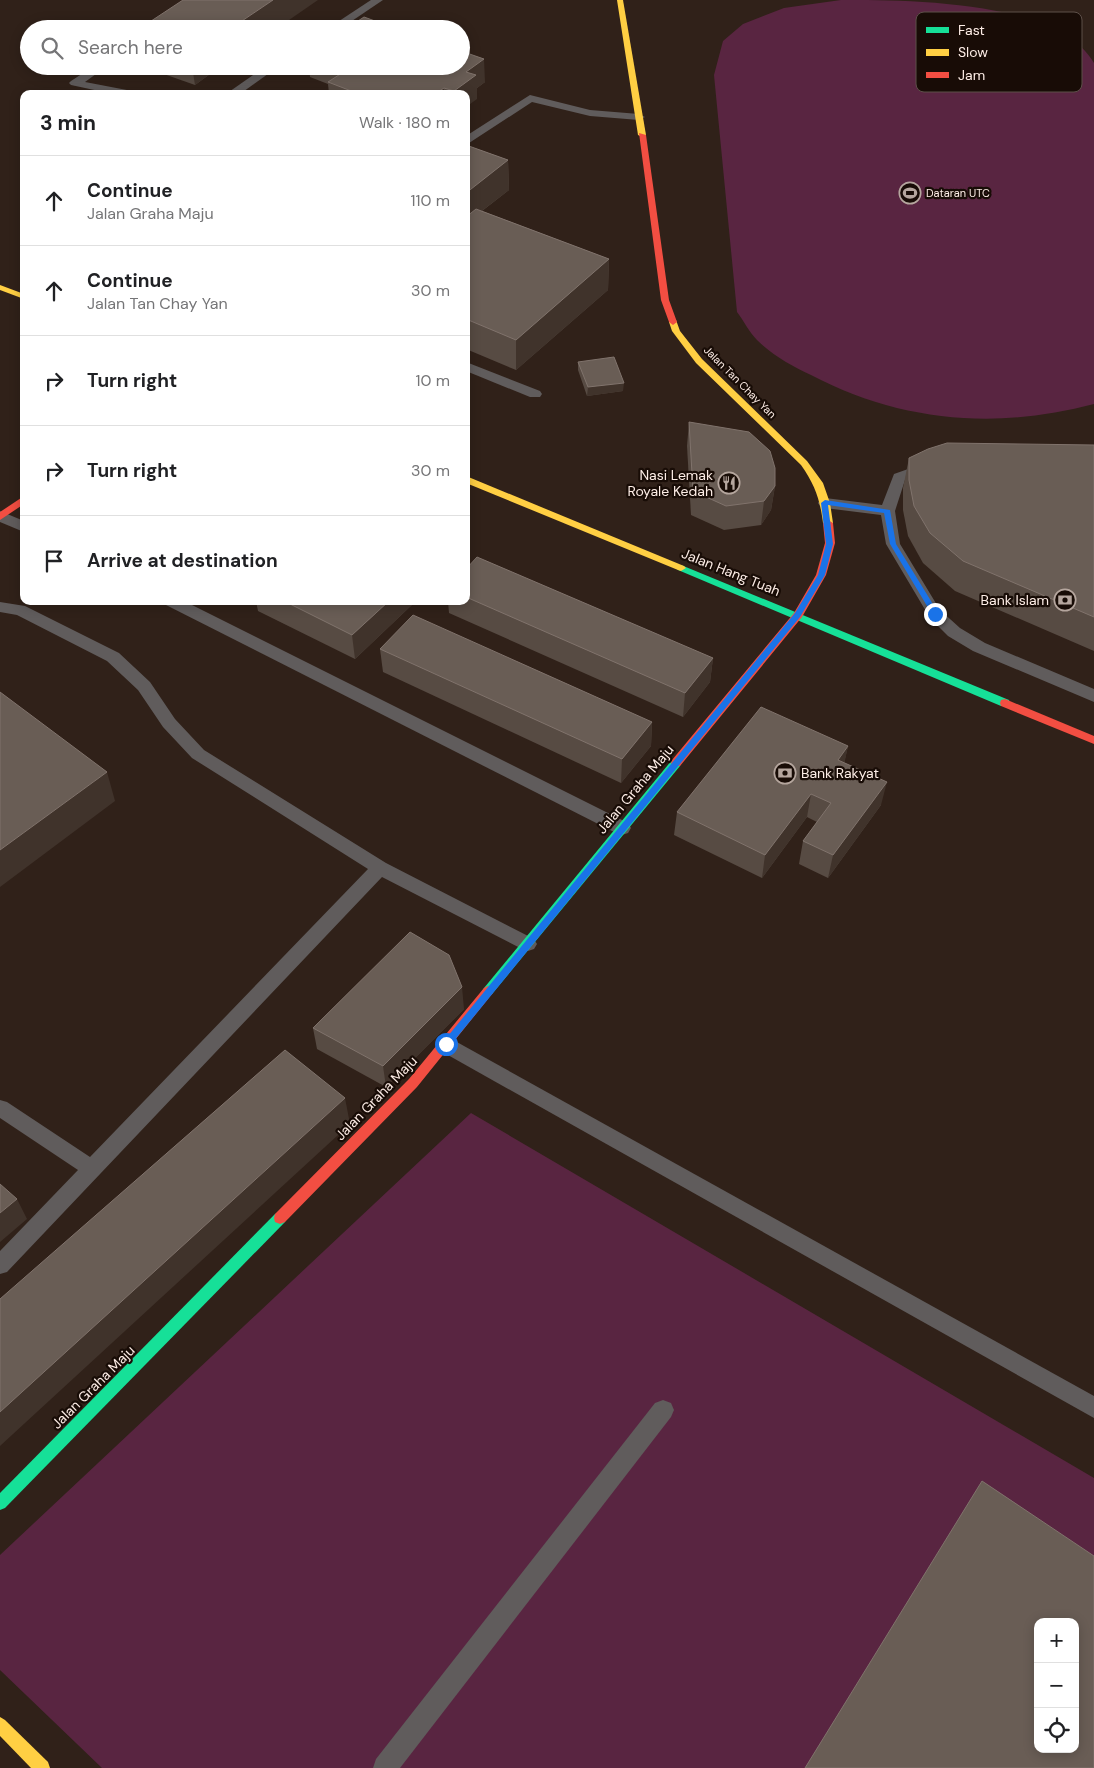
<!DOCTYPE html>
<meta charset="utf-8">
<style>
:root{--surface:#fff;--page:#f6f6f6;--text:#202124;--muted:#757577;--line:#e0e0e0}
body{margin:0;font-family:"DM Sans",sans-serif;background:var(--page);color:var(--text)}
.controls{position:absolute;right:15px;bottom:15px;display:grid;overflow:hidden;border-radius:10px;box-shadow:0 2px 12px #0003}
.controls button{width:45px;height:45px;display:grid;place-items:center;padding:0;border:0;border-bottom:1px solid var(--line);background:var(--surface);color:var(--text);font:25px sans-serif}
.stop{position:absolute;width:15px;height:15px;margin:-11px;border:4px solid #1a73e8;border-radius:50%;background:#fff}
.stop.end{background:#1a73e8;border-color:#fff;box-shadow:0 1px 5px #0008}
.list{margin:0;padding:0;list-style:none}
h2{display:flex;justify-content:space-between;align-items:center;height:65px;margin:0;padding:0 20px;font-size:21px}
h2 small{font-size:16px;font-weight:400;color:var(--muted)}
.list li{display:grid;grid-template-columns:32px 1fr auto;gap:15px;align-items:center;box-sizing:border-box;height:90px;padding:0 20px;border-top:1px solid var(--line)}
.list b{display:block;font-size:19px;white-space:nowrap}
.list p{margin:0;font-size:16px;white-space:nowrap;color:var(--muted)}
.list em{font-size:16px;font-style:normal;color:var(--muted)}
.icon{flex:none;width:28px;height:28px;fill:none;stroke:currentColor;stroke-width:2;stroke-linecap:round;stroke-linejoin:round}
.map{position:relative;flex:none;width:1094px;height:1768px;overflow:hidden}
.search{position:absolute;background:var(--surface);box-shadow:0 2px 12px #0003;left:20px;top:20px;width:450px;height:55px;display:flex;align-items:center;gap:12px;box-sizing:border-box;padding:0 18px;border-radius:28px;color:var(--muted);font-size:19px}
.panel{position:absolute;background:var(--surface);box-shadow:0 2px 12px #0003;left:20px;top:90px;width:450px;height:515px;border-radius:10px}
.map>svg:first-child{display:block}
</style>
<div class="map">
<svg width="1094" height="1768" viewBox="0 0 1094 1768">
<rect width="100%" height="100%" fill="#302119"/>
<g fill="#592541" fill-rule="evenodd">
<path d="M841,0C907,0 1059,0 1094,63V404C997,430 900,422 811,375C792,366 772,355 757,340C749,332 744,321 737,312L714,75L723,41L743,24L784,8Z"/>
<path d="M471,1113L1094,1478V1768H102L0,1670V1555ZM1038,1622H1075V1749H1038Z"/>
</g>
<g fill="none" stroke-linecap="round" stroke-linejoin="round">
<g fill="#605c5c" fill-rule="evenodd">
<polygon points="371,0 383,0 340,29 327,29"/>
<polygon points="94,66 107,66 85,82 132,91 138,94 113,94 71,85 69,83 71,81"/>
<polygon points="266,66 279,66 240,94 226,94"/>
<polygon points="530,95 590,110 639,114 645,117 639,120 590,116 532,102 466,145 466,136"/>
<polygon points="466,362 540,391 542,394 540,397 530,397 466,371"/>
<polygon points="928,462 933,464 935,467 933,470 905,480 895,511 900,544 940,610 960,628 985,643 1094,689 1094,702 973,651 948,636 930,618 886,544 881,515 825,508 820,506 818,503 820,500 825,498 882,505 894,474"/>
<polygon points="0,511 24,521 24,532 0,522"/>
<polygon points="163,601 184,601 628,823 631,828 628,833 622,835 616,833 166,605"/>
<polygon points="0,602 25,606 119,653 150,682 175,719 204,750 386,863 534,939 537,944 534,949 528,951 522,949 382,877 7,1272 0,1274 0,1251 78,1170 0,1118 0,1100 7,1102 90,1157 368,869 192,758 163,727 138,690 107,661 17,615 0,612"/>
<polygon points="446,1036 1094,1396 1094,1418 439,1050 437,1044 439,1038"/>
<polygon points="663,1400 671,1403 674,1410 671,1417 400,1768 373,1768 376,1759 655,1403"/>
</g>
<g fill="#16e098" fill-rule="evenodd">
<polygon points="681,565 1009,700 1010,703 1009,706 1001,706 678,570 676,568 678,566"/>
<polygon points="676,759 680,760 681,763 680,766 492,994 488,996 484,994 482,991 484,988 672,760"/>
<polygon points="280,1212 285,1214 286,1218 285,1222 5,1508 0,1510 0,1493 275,1214"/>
</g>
<g fill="#ffcf43" fill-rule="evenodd">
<polygon points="617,0 623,0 646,135 642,137 638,135"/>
<polygon points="0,285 24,294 24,299 0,290"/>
<path d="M673,319L676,320L680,331L702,359L807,461L823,483L830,503L833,523L831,525L828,526L823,523C820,499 815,485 801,465L696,363L672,331L669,322Z"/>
<polygon points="466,476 684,566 686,568 681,571 678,570 466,483"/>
<polygon points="0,1717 5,1720 48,1762 50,1768 31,1768 0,1736"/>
</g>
<g fill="#f24e42" fill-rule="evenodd">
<polygon points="639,133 646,135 669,300 677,322 673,325 669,322 661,300"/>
<polygon points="24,496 24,504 0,520 0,512"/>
<polygon points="828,520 833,523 835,543 826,575 802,617 680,766 672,766 671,763 672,760 794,613 816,575 825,543 823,523"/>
<polygon points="1005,699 1094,736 1094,744 1001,706 1000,703 1001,700"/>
<polygon points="488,986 492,988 494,991 492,994 417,1087 285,1222 280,1224 275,1222 274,1218 275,1214 409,1079 484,988"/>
</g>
</g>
<g fill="#574b43">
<polygon points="141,66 221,66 195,85"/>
<polygon points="309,66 461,66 485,82 477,88 477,99 466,94 329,94 328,84 310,77"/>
<polygon points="466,145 508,160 509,190 482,211 609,259 608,290 516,370 466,349"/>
<polygon points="578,362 623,391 587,396 578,370"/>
<polygon points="689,422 775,486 771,510 761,525 724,530 691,515 687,446"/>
<polygon points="1094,445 1094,651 955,591 923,563 908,536 903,510 903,488 909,458"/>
<polygon points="466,569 713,658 710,682 683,717 449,613 448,601 466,601"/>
<polygon points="256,601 416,601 355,659 258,611"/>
<polygon points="380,649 652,722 651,746 621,783 383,672"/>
<polygon points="848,746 844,763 881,805 828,878 799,864 803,841 817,822 807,817 762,878 674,835 677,812"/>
<polygon points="464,1009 386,1087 317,1049 313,1028"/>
</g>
<g fill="#40332b">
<polygon points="273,0 318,0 276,29 230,29"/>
<polygon points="484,59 485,82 477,88 477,99 466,107 466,94 455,94 454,91 466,72"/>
<polygon points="192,66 221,66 195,85"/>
<polygon points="444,88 444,94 435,94"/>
<polygon points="508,160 509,190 466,223 466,193"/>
<polygon points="609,259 608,290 516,370 516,340"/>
<polygon points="624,383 623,391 587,396 588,387"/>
<polygon points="775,486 771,510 761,525 764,501"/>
<polygon points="389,601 416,601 355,659 352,635"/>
<polygon points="713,658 710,682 683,717 685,693"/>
<polygon points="652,722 651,746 621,783 622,759"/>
<polygon points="848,746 843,770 838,760"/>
<polygon points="107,772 115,801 0,887 0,850"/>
<polygon points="887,782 881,805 828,878 833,855"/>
<polygon points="811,794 807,817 762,878 765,855"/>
<polygon points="462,987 464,1009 386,1087 383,1066"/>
<polygon points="345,1098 350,1124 0,1446 0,1412"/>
<polygon points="17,1199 27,1219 0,1242 0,1213"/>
</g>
<g fill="#695d55" stroke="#80736c" fill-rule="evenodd">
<polygon points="183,0 273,0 230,29 139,29"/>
<polygon points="364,17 397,29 346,29"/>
<polygon points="461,51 484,59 466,72 476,75 454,91 444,88 435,94 359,94 328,82 348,69 340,66 461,66"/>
<polygon points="466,145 508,160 466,193"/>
<polygon points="476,209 609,259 516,340 466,319 466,217"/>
<polygon points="614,357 624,383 588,387 578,362"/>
<polygon points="689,422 749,432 770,451 775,468 775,486 764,501 726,506 693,491"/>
<polygon points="947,443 1094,445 1094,617 963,561 930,533 914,506 909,480 909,458 928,449"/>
<polygon points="477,557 713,658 685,693 466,597 466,569"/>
<polygon points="284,601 389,601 352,635"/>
<polygon points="413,615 652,722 622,759 380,649"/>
<polygon points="0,692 107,772 0,850"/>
<polygon points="761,707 848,746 838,760 887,782 833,855 803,841 831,803 811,794 765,855 677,812"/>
<polygon points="410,932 449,955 462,987 383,1066 313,1028"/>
<polygon points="285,1050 345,1098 0,1412 0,1299"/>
<polygon points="0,1184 17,1199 0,1213"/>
<path d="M982,1481L1094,1556V1768H805ZM1038,1622H1075V1749H1038Z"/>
</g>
<polygon fill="#1a73e8" points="825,500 890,510 896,544 939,614 938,616 933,616 890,544 884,513 828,505 833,544 825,575 800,617 449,1047 443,1047 443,1042 795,613 818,575 826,544 821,503"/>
<defs>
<g id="stadium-ring" transform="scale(1.125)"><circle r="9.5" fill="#180c06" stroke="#b5a69e" stroke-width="1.5"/><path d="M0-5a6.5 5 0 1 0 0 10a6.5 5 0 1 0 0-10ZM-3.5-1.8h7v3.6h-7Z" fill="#b5a69e"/></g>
<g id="restaurant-ring" transform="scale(1.125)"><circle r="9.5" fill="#180c06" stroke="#b5a69e" stroke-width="1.5"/><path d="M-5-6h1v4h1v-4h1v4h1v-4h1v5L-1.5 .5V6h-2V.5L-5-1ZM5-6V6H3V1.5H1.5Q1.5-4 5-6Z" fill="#b5a69e"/></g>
<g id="bank-ring" transform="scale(1.125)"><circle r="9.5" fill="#180c06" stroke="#b5a69e" stroke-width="1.5"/><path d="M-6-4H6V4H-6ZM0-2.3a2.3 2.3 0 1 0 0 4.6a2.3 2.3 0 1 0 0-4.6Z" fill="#b5a69e"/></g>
</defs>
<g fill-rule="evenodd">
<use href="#stadium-ring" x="910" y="193"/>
<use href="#restaurant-ring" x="729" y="483"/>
<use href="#bank-ring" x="1065" y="600"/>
<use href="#bank-ring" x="785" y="773"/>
</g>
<g text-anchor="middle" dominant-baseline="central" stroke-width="4.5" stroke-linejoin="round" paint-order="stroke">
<g font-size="11" fill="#fdede6" stroke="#180c06" text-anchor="start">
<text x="926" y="193">Dataran UTC</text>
</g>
<g font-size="11" fill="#fdede6" stroke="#180c06">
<text transform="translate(740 382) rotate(45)">Jalan Tan Chay Yan</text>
</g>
<g font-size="14" fill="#fdede6" stroke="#180c06" text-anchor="end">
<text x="713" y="475">Nasi Lemak<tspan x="713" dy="16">Royale Kedah</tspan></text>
<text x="1049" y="600">Bank Islam</text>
<text x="801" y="773" text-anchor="start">Bank Rakyat</text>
</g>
<g font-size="14" fill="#fdede6" stroke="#180c06">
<text transform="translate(731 572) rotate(22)">Jalan Hang Tuah</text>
<text transform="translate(635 789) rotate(-50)">Jalan Graha Maju</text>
<text transform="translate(376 1098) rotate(-46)">Jalan Graha Maju</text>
<text transform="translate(93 1387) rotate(-45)">Jalan Graha Maju</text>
</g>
</g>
<rect x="916" y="12" width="166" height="80" rx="8" fill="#180c06" stroke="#5d5049" stroke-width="1"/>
<rect x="926" y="27" width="23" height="6" fill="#16e098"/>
<rect x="926" y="49" width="23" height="7" fill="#ffcf43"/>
<rect x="926" y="72" width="23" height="6" fill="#f24e42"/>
<g font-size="14" fill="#fdede6">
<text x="958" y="35">Fast</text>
<text x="958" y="57">Slow</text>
<text x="958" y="80">Jam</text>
</g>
</svg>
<div class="controls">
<button>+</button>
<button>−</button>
<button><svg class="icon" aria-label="locate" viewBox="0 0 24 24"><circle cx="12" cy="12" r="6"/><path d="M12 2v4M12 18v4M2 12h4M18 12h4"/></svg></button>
</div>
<div class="stop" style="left:446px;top:1044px"></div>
<div class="stop end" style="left:935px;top:614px"></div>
<div class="search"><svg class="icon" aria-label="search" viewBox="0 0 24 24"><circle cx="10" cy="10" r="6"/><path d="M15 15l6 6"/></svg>Search here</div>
<section class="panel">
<h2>3 min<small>Walk · 180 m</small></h2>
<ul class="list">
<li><svg class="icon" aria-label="ahead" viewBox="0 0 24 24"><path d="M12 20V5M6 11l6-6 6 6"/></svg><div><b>Continue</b><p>Jalan Graha Maju</p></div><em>110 m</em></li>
<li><svg class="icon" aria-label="ahead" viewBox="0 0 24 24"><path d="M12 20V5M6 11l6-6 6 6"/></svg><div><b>Continue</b><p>Jalan Tan Chay Yan</p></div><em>30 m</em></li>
<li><svg class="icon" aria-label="right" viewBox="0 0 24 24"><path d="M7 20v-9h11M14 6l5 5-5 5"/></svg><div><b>Turn right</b></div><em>10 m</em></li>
<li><svg class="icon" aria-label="right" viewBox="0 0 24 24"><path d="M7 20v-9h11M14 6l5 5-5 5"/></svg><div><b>Turn right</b></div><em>30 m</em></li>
<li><svg class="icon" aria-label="arrive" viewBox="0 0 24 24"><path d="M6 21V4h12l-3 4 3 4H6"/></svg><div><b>Arrive at destination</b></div></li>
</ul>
</section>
</div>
